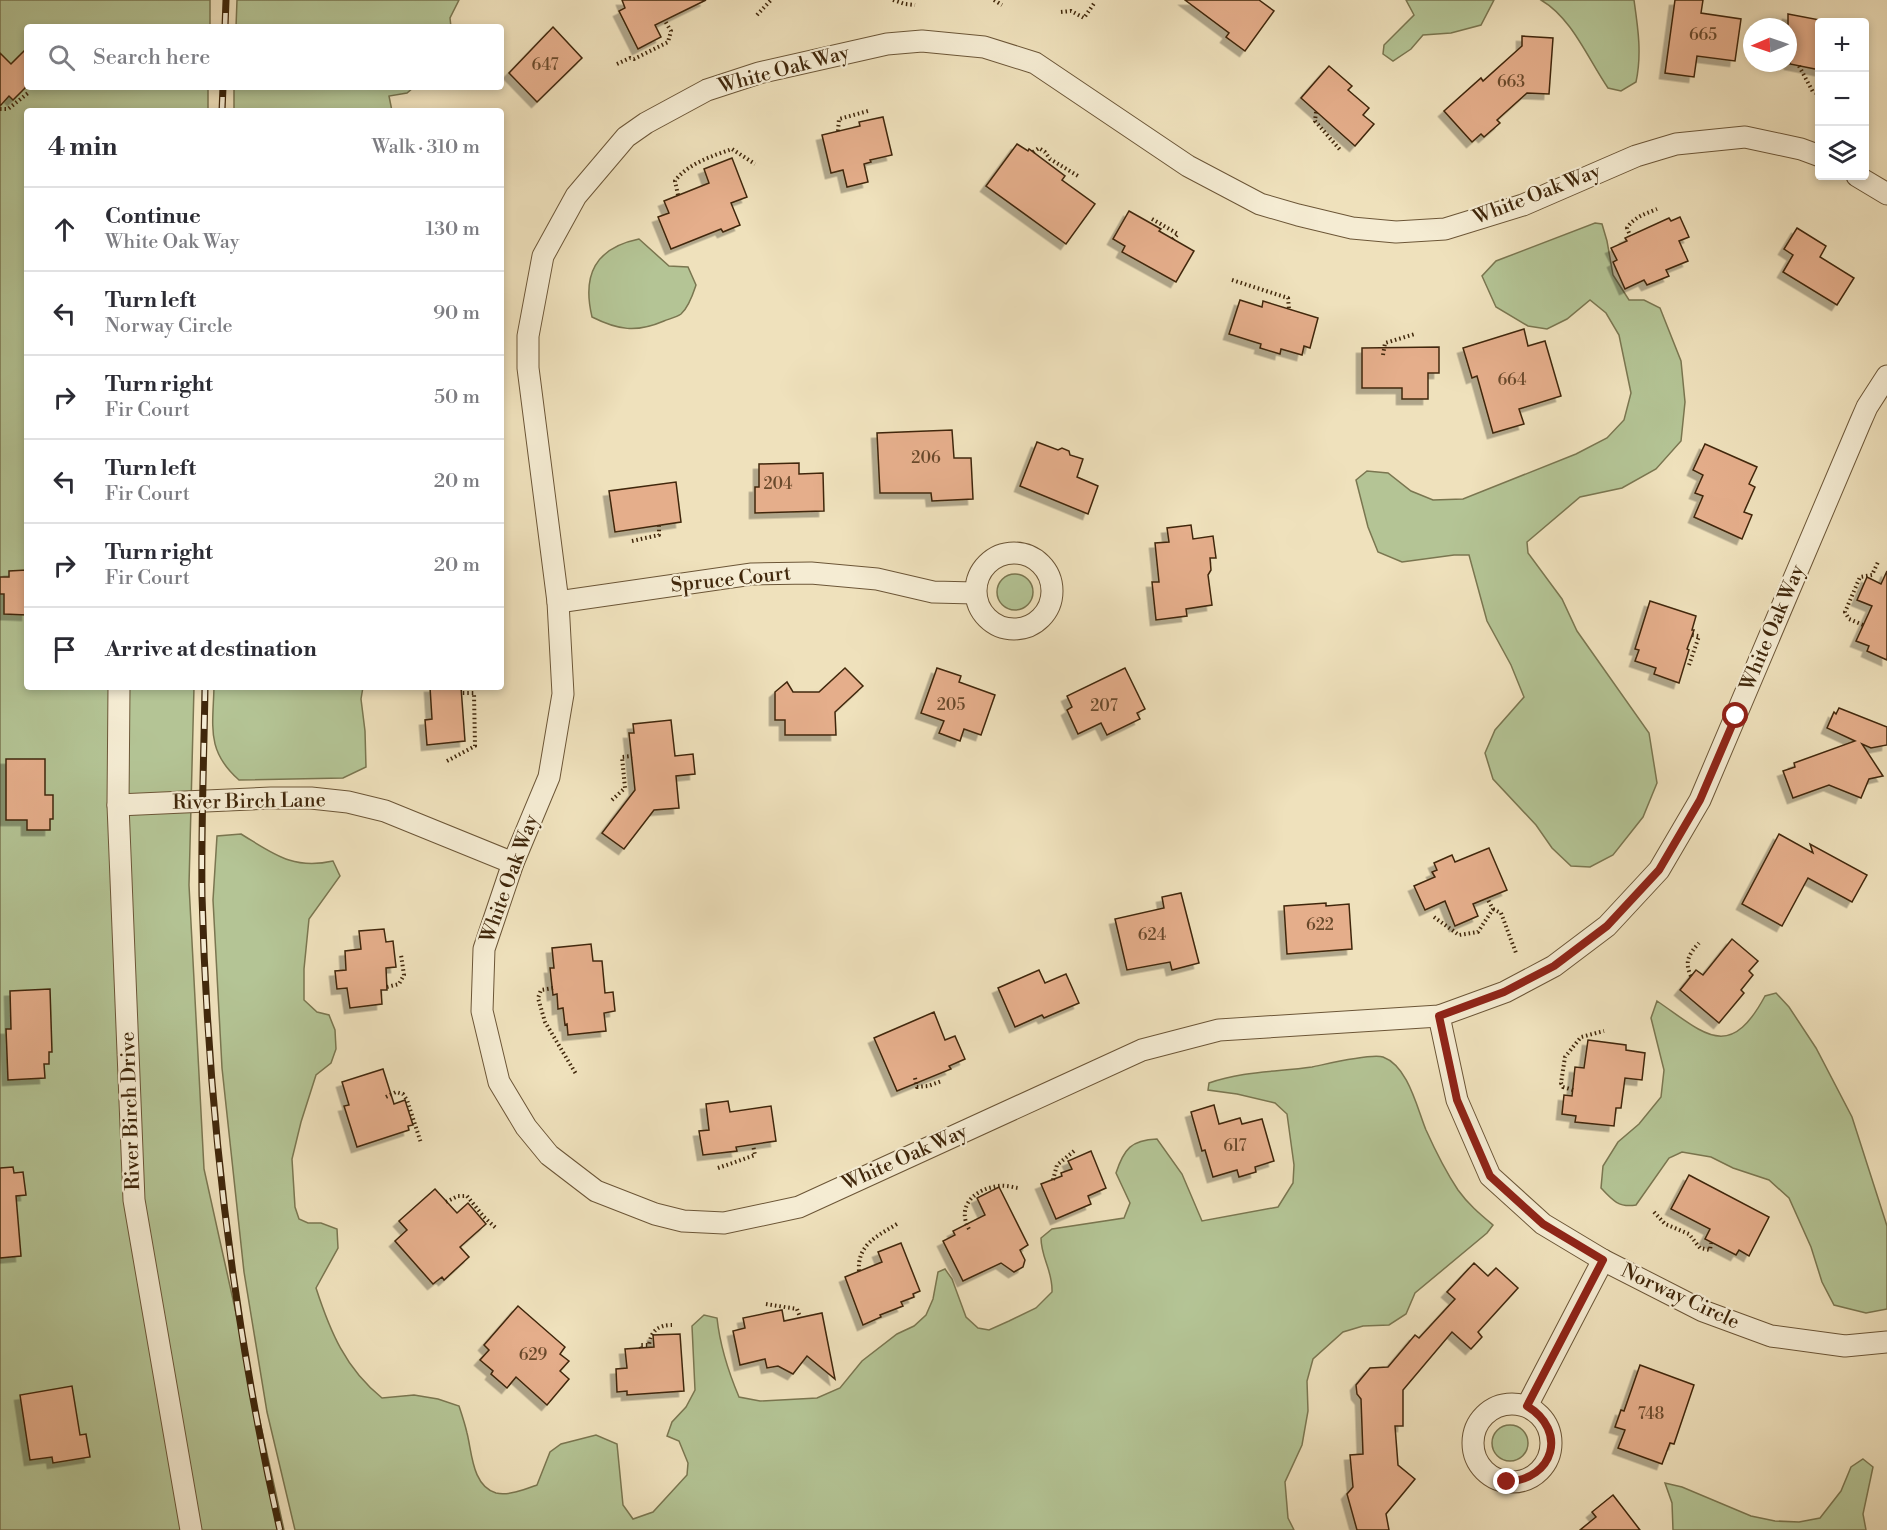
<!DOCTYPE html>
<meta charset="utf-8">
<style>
:root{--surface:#fff;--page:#f2f2f3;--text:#2b2b33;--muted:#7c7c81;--line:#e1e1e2}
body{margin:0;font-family:"Libre Bodoni",serif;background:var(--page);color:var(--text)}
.controls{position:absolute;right:18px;top:18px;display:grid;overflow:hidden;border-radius:6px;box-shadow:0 3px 9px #0003}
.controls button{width:54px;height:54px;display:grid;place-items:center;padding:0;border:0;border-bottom:2px solid var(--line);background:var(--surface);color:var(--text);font:30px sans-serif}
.compass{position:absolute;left:1743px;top:18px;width:54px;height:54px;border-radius:50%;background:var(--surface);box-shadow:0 3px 9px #0003;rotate:268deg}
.stop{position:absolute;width:18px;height:18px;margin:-14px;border:4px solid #8f2418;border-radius:50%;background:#fff}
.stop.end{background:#8f2418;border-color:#fff;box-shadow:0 2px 6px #0008}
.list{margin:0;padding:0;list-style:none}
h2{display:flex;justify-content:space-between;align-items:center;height:78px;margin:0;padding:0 24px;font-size:26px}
h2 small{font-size:20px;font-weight:400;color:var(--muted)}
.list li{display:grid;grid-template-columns:39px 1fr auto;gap:18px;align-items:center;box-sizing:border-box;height:84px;padding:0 24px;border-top:2px solid var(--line)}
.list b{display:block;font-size:22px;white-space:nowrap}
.list p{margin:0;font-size:20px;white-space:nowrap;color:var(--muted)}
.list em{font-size:20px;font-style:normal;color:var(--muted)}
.icon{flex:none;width:33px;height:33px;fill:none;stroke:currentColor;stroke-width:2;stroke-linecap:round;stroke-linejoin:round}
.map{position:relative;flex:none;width:1887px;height:1530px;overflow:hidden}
.search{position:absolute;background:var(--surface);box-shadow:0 3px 9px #0003;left:24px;top:24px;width:480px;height:66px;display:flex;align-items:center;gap:15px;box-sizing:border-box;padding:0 21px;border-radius:6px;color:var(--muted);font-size:22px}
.panel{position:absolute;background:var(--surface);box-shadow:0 3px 9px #0003;left:24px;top:108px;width:480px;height:582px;border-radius:6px}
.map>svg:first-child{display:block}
</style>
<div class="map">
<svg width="1887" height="1530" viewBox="0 0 1887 1530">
<defs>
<filter id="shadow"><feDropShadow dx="-5.5" dy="5.5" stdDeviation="0" flood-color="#0004"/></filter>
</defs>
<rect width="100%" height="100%" fill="#efe1bc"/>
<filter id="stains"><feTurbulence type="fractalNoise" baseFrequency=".00333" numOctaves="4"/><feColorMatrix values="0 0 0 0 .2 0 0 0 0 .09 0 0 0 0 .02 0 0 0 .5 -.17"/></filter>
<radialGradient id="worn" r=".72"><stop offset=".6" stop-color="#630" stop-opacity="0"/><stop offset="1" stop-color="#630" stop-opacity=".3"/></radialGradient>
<g fill="#b4c495" stroke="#7a7650" stroke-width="1.5">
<polygon points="0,0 210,0 210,27 27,27 27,87 208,87 208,111 27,111 27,687 194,687 189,885 204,1169 284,1530 0,1530"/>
<polygon points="237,0 459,0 450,18 451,27 236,27"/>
<polygon points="1406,0 1494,0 1481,25 1451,33 1423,35 1411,49 1393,61 1383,54 1384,45 1414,15"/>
<path d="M1541,0H1634C1638,28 1642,54 1636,82L1621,91L1608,88C1588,59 1572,18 1541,0Z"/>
<polygon points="234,87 414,87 407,93 389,96 392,111 234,111"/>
<polygon points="1595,223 1602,224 1607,241 1613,275 1629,300 1644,300 1660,308 1681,361 1685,402 1681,441 1656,469 1622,488 1580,497 1527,542 1528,553 1562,599 1577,631 1649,733 1657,783 1643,817 1613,855 1590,867 1571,866 1552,848 1536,825 1493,779 1485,753 1495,730 1524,697 1511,665 1487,621 1469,555 1454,555 1402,562 1378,552 1368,527 1356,480 1367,471 1388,473 1411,491 1433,500 1463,499 1576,454 1607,438 1624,420 1631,393 1619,335 1606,313 1590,300 1567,319 1547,329 1528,326 1496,307 1482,276 1496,261"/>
<path d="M639,239L669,266L688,267L696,285C693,294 689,307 681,314C677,317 669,319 664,321C636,333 618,330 592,317C582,275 595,248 639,239Z"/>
<circle cx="1015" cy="592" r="18"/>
<path d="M214,687H363L361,699L365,731L366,767L343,778L239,780C206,751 213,727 214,687Z"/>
<path d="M241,834C274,854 293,870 333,861L340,876L309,919L304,969V1000L317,1012L329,1015L335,1030L336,1049L331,1063L316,1075L301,1122L292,1159L295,1207L299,1219L308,1223H321L337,1229L338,1248L316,1288C330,1331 345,1368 382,1398L414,1395L438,1399L459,1406C462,1415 465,1424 467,1433C472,1452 472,1486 496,1493C509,1496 526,1489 537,1485L550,1452L561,1444L596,1435L617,1444L623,1505L633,1519L653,1512L687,1475L688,1463L679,1441L667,1436L672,1422L686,1407L695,1390L692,1326L704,1315L717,1318C720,1346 728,1371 739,1397L760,1401L817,1398L840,1388L862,1361L897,1334L914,1326L926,1315L933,1299L938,1272L945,1269L952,1279L966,1317L978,1328L989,1330L1009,1321L1036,1308L1052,1292C1053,1271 1041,1258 1041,1238L1052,1229L1124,1218L1130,1203L1116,1173C1124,1149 1131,1140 1157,1139L1182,1174L1202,1221L1278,1207L1293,1183L1294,1165L1287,1114L1275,1103L1237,1094L1208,1090L1209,1083C1242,1071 1277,1072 1312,1067C1327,1064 1371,1053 1383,1057C1408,1066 1417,1108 1426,1130C1435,1150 1446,1172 1458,1190C1468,1204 1480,1214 1493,1225L1487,1233L1415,1293L1406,1314L1389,1325L1363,1326L1343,1332L1313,1359L1307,1381L1308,1411L1302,1445L1285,1482L1288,1518L1294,1530H295L267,1412L244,1272L222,1068L213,900L217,836Z"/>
<path d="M1776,993L1789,1007L1816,1048L1852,1117L1887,1226V1309L1866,1313L1834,1305L1822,1282L1811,1247L1789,1198L1769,1180L1733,1168L1711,1157L1682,1152L1669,1158L1636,1205C1619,1208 1612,1200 1601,1188L1603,1166L1618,1142L1639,1124L1661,1097L1664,1070L1651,1018L1657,1001C1704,1033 1729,1063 1765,996Z"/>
<circle cx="1510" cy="1443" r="18"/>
<polygon points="1863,1459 1873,1467 1863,1514 1866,1530 1673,1530 1672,1503 1665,1483 1682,1487 1751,1516 1775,1521 1799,1522 1820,1518 1841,1491 1851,1467"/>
</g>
<g fill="#e5ae8b" stroke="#40270b" stroke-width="1.5" filter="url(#shadow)">
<polygon points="622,0 706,0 655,25 661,37 638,49 619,11 625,8"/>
<polygon points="1185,0 1259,0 1274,11 1245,51 1226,37 1229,33"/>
<polygon points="1675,0 1703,0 1701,13 1741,19 1735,61 1697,56 1694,77 1665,73"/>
<polygon points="1788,14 1820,20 1820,70 1790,64 1791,58 1788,58"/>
<polygon points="553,27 582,58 537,102 509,73"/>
<polygon points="1522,36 1553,38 1549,94 1527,93 1497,120 1500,123 1484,137 1481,134 1472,142 1444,111 1481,78 1483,81 1522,46"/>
<polygon points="27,48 27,86 13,100 9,96 0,106 0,53 11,64"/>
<polygon points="1329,66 1352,86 1348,90 1369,108 1363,115 1374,124 1355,146 1301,98"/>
<polygon points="883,117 892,155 870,160 871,162 864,164 868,182 847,187 843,170 831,173 822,135 860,126 859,122"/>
<polygon points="1017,144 1028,151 1029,149 1065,176 1062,180 1095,204 1066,244 986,186"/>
<polygon points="732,158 747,197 731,203 740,225 723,232 721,229 671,249 658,217 669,213 664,201 709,183 704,169"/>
<polygon points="1129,211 1161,229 1159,231 1194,251 1176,282 1122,252 1125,246 1113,239"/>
<polygon points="1680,217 1689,237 1679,241 1688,261 1666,270 1669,276 1647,285 1644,280 1625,289 1613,262 1617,260 1611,248 1627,241 1625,238 1669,218 1671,221"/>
<polygon points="1797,228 1826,246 1820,257 1854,278 1837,305 1783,272 1793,255 1784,249"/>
<polygon points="1240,300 1262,307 1263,301 1318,318 1310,348 1304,346 1302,355 1281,349 1280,354 1260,348 1261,344 1229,334"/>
<polygon points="1524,329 1528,346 1545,341 1561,396 1519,409 1524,424 1493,433 1477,376 1472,378 1463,348"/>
<polygon points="1439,347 1439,373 1428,373 1428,399 1402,399 1402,388 1362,388 1362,348"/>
<polygon points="952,430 954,458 971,458 973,499 932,501 931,493 880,493 877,433"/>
<polygon points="1037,442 1058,450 1062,448 1069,451 1070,455 1083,459 1077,477 1098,486 1088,514 1020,486"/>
<polygon points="1705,444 1757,467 1749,484 1755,487 1744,512 1752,515 1742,539 1694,517 1703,496 1695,493 1703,475 1693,470"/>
<polygon points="799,463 799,474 823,473 824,511 755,513 755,487 759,487 759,464"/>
<polygon points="676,482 681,522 615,532 609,491"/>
<polygon points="1191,525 1193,539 1213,536 1216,558 1210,558 1211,570 1208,575 1212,605 1186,609 1187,616 1156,620 1152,582 1159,582 1155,543 1169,542 1167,528"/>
<polygon points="27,570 27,615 4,614 4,594 0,594 0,577 9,577 9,571"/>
<polygon points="1887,571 1887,660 1867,651 1869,646 1856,641 1872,606 1857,600 1867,577 1881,584"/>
<polygon points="1650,601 1696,616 1692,630 1694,630 1687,649 1689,650 1679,683 1654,674 1656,668 1635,661 1639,650 1635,649"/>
<polygon points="845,668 863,686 835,712 836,735 785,735 785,720 775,720 775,692 787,682 793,692 819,692"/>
<polygon points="937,668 961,676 959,682 995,695 981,735 964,729 960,741 939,733 944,721 921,713"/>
<polygon points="1125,668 1145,709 1137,713 1140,719 1107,735 1101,723 1078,734 1067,710 1072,707 1067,696"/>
<polygon points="430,687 461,687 465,741 427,745 425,720 432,719"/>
<polygon points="1839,708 1887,727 1887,745 1871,748 1862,744 1883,776 1869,779 1861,798 1829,785 1793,798 1783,771 1795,767 1794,763 1855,741 1827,728 1834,712 1836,714"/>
<polygon points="671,720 675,756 693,754 695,774 676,776 679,808 654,810 624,849 602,833 635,790 629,733 634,733 633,724"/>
<polygon points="6,759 45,759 45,795 53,795 53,819 50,819 50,830 27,830 27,820 6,820"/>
<polygon points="1779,834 1813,853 1810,844 1867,875 1852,902 1808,878 1782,926 1742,904"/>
<polygon points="1489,848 1507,890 1473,904 1478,916 1455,926 1445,901 1425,910 1414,886 1435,877 1432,872 1437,870 1434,863 1452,855 1455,862"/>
<polygon points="1181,893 1199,963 1172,970 1170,962 1127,970 1115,919 1164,908 1162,897"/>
<polygon points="1326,903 1326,906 1349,904 1352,949 1287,954 1284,906"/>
<polygon points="384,929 386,942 393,941 396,967 386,968 387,990 381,990 382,1004 350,1008 347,988 337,989 335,971 346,970 345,951 361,949 359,931"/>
<polygon points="1732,939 1758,961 1749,971 1753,975 1741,990 1744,993 1719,1023 1680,990 1696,970 1703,975"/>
<polygon points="591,944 593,961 602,961 605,993 613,992 615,1011 604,1013 606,1031 568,1035 567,1024 565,1025 563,1008 558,1009 557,994 553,995 550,968 554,968 552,948"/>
<polygon points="1039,970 1045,983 1066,974 1079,1003 1044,1018 1042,1015 1015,1027 998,988"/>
<polygon points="50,989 52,1052 49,1052 49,1064 44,1064 45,1078 8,1080 6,1029 11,1029 10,991"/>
<polygon points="934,1012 945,1040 955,1036 965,1059 949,1066 951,1069 897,1091 874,1038"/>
<polygon points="1588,1040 1626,1045 1626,1050 1645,1053 1642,1080 1625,1078 1621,1108 1616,1108 1614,1126 1575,1122 1576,1116 1562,1114 1564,1095 1572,1096 1575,1067 1584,1068"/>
<polygon points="383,1069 394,1104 405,1100 413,1125 408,1126 409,1130 357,1147 344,1106 349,1105 342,1082"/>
<polygon points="728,1101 730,1112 771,1106 776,1141 736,1147 737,1151 703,1155 699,1131 709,1130 706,1104"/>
<polygon points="1214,1105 1219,1124 1240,1118 1242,1124 1262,1119 1274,1161 1255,1167 1256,1172 1239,1177 1237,1170 1213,1177 1205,1150 1202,1151 1191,1112"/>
<polygon points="1091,1151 1106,1188 1088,1196 1091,1204 1056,1219 1041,1184 1062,1176 1061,1173 1072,1169 1068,1161"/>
<polygon points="13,1167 14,1173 23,1172 26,1195 16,1196 21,1256 0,1258 0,1168"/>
<polygon points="1689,1175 1769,1217 1749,1256 1739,1250 1736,1255 1705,1239 1710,1229 1671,1209"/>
<polygon points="999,1187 1028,1245 1020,1250 1025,1260 1023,1267 1014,1272 1001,1263 963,1281 943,1241 955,1235 953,1231 985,1215 977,1198"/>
<polygon points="435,1189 457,1213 468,1203 486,1224 460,1247 469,1257 444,1280 442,1277 433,1284 395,1241 407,1230 399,1221"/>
<polygon points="901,1243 920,1291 913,1294 914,1297 901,1302 903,1306 880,1315 881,1317 863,1325 845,1277 882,1262 878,1252"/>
<polygon points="1474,1263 1488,1276 1496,1268 1518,1288 1478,1332 1482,1337 1471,1349 1452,1332 1403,1390 1403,1426 1395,1426 1398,1465 1415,1479 1386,1514 1389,1530 1357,1530 1347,1494 1353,1487 1350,1455 1363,1454 1361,1399 1357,1394 1356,1385 1370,1368 1388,1367 1415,1335 1419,1338 1455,1299 1447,1292"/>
<polygon points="518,1306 565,1347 560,1354 569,1361 560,1371 569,1379 547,1405 516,1377 507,1388 491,1374 493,1371 480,1360 489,1350 484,1345"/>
<polygon points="782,1310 784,1321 822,1313 835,1379 807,1356 793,1374 778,1366 767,1368 765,1359 740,1365 733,1331 745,1328 743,1318"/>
<polygon points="680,1334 684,1391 627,1395 627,1391 617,1392 616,1369 627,1368 625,1349 654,1347 653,1335"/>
<polygon points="1640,1365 1694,1385 1674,1444 1670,1443 1662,1464 1618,1448 1625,1430 1615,1427 1621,1410 1624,1411"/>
<polygon points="72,1386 80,1435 86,1434 90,1457 53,1463 52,1457 30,1460 20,1395"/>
<polygon points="1613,1495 1640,1530 1580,1530 1596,1517 1592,1512"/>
</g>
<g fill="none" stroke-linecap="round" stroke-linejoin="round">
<g stroke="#6c5637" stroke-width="23">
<g id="minor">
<polyline points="1820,156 1801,149 1745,137 1676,144 1636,156 1523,205 1445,229 1396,232 1352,228 1298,215 1260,204 1188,166 1035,63 984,47 922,41 887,44 759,73 707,90 646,123 626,137 576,196 543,256 528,336 528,368 558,602 563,694 549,777 513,863 484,949 482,1011 499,1082 526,1127 549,1155 596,1191 655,1214 683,1221 724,1223 799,1207 1142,1050 1219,1030 1439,1016 1505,992 1554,966 1607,926 1659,870 1700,800 1860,423 1867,407 1887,376"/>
<polyline points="1857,176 1887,194"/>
<circle cx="1014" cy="591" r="38"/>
<polyline points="558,602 752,574 811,573 877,579 933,592 975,593"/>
<polyline points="119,687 118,805 134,1200 191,1530"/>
<polyline points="118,805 271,798 311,798 348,802 385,811 513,863"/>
<polyline points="1439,1016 1457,1100 1490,1176 1543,1224 1603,1260 1703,1311 1771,1336 1845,1346 1887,1342"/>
<circle cx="1512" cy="1443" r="39"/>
<polyline points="1527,1406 1603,1260"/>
</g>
</g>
<g stroke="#40270b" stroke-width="4" stroke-dasharray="1.5 3" stroke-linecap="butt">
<polyline points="893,0 905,4 915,5"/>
<polyline points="994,0 1002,5"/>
<polyline points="1061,12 1071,11 1084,18 1095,2"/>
<polyline points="757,15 771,0"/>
<polyline points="617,64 630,58 634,59 668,42 671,31 665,21"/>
<polyline points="1799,66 1813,92 1820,94"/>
<polyline points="0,109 8,109 28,93"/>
<polyline points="1316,112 1315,121 1341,151"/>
<polyline points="838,131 839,119 868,111"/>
<polyline points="1033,152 1039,148 1045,152 1050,159 1078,176"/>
<path d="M678,195L675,181C687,164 712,156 732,149L755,164"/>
<polyline points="501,204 503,205 501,209"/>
<polyline points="1152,219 1178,234 1173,239"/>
<path d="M1629,233L1627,228C1634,217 1645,214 1657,209"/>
<polyline points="1232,280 1288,298 1289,309"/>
<polyline points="1383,355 1385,343 1415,334"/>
<polyline points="632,541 659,535 659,526"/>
<polyline points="1863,625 1849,619 1845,612 1860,577 1872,575 1878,562"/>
<polyline points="1689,665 1699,636 1692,635"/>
<polyline points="447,761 475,746 474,693 461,693"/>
<polyline points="612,800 625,788 622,757 632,756"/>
<polyline points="1493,909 1501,913 1516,953"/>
<polyline points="1434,917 1459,935 1478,932 1493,909 1487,898"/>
<path d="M1691,976C1684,962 1689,954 1699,943"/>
<polyline points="387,987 399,984 404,975 401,955"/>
<polyline points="553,988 541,990 538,998 545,1022 576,1074"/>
<polyline points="915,1078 917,1087 928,1086 942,1081"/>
<polyline points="1573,1090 1563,1087 1561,1083 1565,1057 1581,1037 1604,1031"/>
<polyline points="386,1097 396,1092 403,1094 407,1100 421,1143"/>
<polyline points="718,1168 755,1155 753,1145"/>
<polyline points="1053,1180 1057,1165 1074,1151"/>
<polyline points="446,1202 458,1196 467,1196 484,1217 497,1229"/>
<polyline points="1654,1212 1665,1224 1689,1234 1700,1248 1710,1250 1711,1243"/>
<path d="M969,1229C956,1206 975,1189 998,1186C1005,1185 1012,1187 1018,1188"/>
<path d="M859,1271C857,1245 877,1236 897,1224"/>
<polyline points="766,1304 797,1309 800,1317"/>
<path d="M641,1348L640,1345H649C651,1331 658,1325 672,1325"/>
</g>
<use href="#minor" stroke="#f5ecd3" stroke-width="21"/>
<g stroke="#40270b" stroke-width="7">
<g id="rail">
<polyline points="225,27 226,0"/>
<polyline points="222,111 223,87"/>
<path d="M205,687C204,756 201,826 202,896C208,1110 232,1321 280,1530"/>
</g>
</g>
<use href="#rail" stroke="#f5ecd3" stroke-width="4.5" stroke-dasharray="14" stroke-linecap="butt"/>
</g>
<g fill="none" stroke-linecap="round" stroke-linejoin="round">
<path stroke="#8f2418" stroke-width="8" d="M1507,1482C1554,1479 1568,1431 1527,1406L1603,1260L1543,1224L1490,1176L1457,1100L1439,1016L1504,992L1554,966L1607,926L1659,870L1700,800L1736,716"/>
</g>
<g text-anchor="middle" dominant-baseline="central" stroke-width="4.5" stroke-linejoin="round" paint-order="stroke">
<g font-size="16" fill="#69492b">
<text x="1703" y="35">665</text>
<text x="545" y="65">647</text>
<text x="1511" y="82">663</text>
<text x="1512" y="380">664</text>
<text x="926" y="458">206</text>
<text x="778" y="484">204</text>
<text x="951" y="705">205</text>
<text x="1104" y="706">207</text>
<text x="1320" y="925">622</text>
<text x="1152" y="935">624</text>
<text x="1235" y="1146">617</text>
<text x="533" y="1355">629</text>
<text x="1651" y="1414">748</text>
</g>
<g font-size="20" fill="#40270b" stroke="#f5ecd3">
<text transform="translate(784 70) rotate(-15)">White Oak Way</text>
<text transform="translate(1537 195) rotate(-21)">White Oak Way</text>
<text transform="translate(731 580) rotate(-6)">Spruce Court</text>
<text transform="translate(1773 628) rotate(-67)">White Oak Way</text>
<text transform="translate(249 802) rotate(-1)">River Birch Lane</text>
<text transform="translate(510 879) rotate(-70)">White Oak Way</text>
<text transform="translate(131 1111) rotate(-92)">River Birch Drive</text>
<text transform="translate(905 1158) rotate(-24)">White Oak Way</text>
<text transform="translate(1680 1297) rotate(25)">Norway Circle</text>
</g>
</g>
<rect width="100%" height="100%" filter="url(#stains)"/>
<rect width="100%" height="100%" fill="url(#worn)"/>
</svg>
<div class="controls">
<button>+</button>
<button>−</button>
<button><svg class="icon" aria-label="layers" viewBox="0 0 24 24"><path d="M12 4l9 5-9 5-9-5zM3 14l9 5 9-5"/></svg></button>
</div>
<svg class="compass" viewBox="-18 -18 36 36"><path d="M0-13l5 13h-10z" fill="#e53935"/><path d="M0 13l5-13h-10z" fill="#7c7c81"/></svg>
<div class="stop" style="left:1736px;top:716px"></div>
<div class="stop end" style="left:1507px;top:1482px"></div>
<div class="search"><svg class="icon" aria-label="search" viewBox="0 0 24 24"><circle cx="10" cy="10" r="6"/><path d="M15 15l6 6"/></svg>Search here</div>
<section class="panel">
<h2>4 min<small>Walk · 310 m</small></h2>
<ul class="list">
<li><svg class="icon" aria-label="ahead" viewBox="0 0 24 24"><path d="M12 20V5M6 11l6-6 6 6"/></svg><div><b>Continue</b><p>White Oak Way</p></div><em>130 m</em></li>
<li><svg class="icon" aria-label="left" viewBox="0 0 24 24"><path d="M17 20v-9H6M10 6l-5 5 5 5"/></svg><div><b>Turn left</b><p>Norway Circle</p></div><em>90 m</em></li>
<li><svg class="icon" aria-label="right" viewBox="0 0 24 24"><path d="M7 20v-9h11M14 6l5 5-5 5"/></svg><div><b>Turn right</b><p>Fir Court</p></div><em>50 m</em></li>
<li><svg class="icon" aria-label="left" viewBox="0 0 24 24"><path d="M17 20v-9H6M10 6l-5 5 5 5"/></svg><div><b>Turn left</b><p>Fir Court</p></div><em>20 m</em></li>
<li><svg class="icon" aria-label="right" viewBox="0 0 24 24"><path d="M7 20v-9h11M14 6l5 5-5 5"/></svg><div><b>Turn right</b><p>Fir Court</p></div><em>20 m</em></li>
<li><svg class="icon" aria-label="arrive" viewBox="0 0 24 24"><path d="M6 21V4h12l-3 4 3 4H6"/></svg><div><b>Arrive at destination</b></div></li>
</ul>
</section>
</div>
